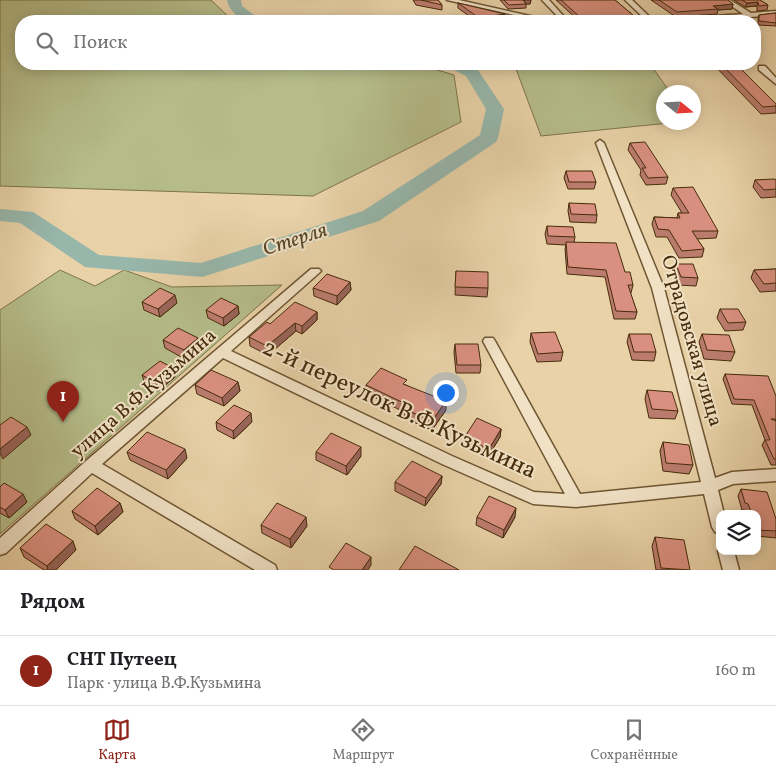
<!DOCTYPE html>
<html lang="ru">
<meta charset="utf-8">
<style>
:root{--surface:#fff;--page:#f6f6f6;--text:#202124;--muted:#757577;--line:#e0e0e0;--accent:#8f2418}
body{margin:0;font-family:Vollkorn,serif;background:var(--page);color:var(--text)}
.controls{position:absolute;right:15px;bottom:15px;display:grid;overflow:hidden;border-radius:10px;box-shadow:0 2px 12px #0003}
.controls button{width:45px;height:45px;display:grid;place-items:center;padding:0;border:0;border-bottom:1px solid var(--line);background:var(--surface);color:var(--text);font:25px sans-serif}
.compass{position:absolute;left:656px;top:85px;width:45px;height:45px;border-radius:50%;background:var(--surface);box-shadow:0 2px 12px #0003;rotate:108deg}
.you{position:absolute;left:445px;top:392px;width:18px;height:18px;margin:-12px;border:4px solid #fff;border-radius:50%;background:#1a73e8;box-shadow:0 0 0 8px #1a73e833}
.badge{display:grid;place-items:center;width:32px;height:32px;border-radius:50%;background:var(--accent);color:#fff;font-size:16px;font-weight:700}
.pin{position:absolute;translate:-50% -41px;filter:drop-shadow(0 1px 2px #0008)}
.pin::after{content:'';position:absolute;top:26px;width:18px;height:15px;background:inherit;clip-path:polygon(0 0,100% 0,50% 100%)}
.list{margin:0;padding:0;list-style:none}
h2{display:flex;justify-content:space-between;align-items:center;height:65px;margin:0;padding:0 20px;font-size:21px}
h2 small{font-size:16px;font-weight:400;color:var(--muted)}
.list li{display:grid;grid-template-columns:32px 1fr auto;gap:15px;align-items:center;box-sizing:border-box;height:70px;padding:0 20px;border-top:1px solid var(--line)}
.list b{display:block;font-size:19px;white-space:nowrap}
.list p{margin:0;font-size:16px;white-space:nowrap;color:var(--muted)}
.list em{font-size:16px;font-style:normal;color:var(--muted)}
.icon{flex:none;width:28px;height:28px;fill:none;stroke:currentColor;stroke-width:2;stroke-linecap:round;stroke-linejoin:round}
.map{position:relative;flex:none;width:776px;height:570px;overflow:hidden}
.search{position:absolute;background:var(--surface);box-shadow:0 2px 12px #0003;left:15px;right:15px;top:15px;height:55px;display:flex;align-items:center;gap:12px;box-sizing:border-box;padding:0 18px;border-radius:20px;color:var(--muted);font-size:19px}
.sheet{height:135px;background:var(--surface)}
nav{display:flex;justify-content:space-around;align-items:center;box-sizing:border-box;height:70px;border-top:1px solid var(--line);background:var(--surface);font-size:14px;color:var(--muted)}
nav a{display:grid;justify-items:center;gap:2px}
nav .on{color:var(--accent)}
.map>svg:first-child{display:block}
</style>
<div class="map">
<svg width="776" height="570" viewBox="0 0 776 570">
<rect width="100%" height="100%" fill="#e9d2a8"/>
<filter id="stains"><feTurbulence type="fractalNoise" baseFrequency=".004" numOctaves="4"/><feColorMatrix values="0 0 0 0 .2 0 0 0 0 .09 0 0 0 0 .02 0 0 0 .5 -.17"/></filter>
<radialGradient id="worn" r=".72"><stop offset=".6" stop-color="#630" stop-opacity="0"/><stop offset="1" stop-color="#630" stop-opacity=".3"/></radialGradient>
<g fill="#b5bc89" stroke="#7e744a">
<polygon points="0,0 211,0 233,21 21,21 21,64 418,64 454,75 461,122 313,196 0,186"/>
<polygon points="650,64 670,92 664,92 664,122 669,123 541,136 516,69"/>
<polygon points="60,270 95,286 124,270 172,287 282,285 0,534 0,310"/>
</g>
<g fill="none" stroke-linecap="round" stroke-linejoin="round">
<g fill="#97b7ab" fill-rule="evenodd">
<path d="M227,0H241L242,6L262,21C246,22 231,17 227,0Z"/>
<polygon points="446,64 466,64 478,70 504,109 498,138 496,142 379,221 202,277 85,267 20,223 0,221 0,209 33,212 99,255 201,263 363,211 480,135 486,109 466,76 448,67"/>
</g>
<g stroke="#6f5632" stroke-width="3">
<g id="minor">
<polygon points="447,0 459,0 552,21 541,21"/>
<polygon points="542,0 549,0 568,21 562,21"/>
<polygon points="625,0 632,0 654,21 647,21"/>
<polygon points="723,0 730,0 751,13 776,11 776,15 696,21 670,21 673,19 743,14"/>
<polygon points="759,66 765,66 776,78 776,84 759,70"/>
<polygon points="600,140 604,143 664,288 715,478 732,472 776,469 776,481 733,484 718,490 724,514 720,514 720,534 715,532 712,527 704,494 576,507 533,504 442,464 223,358 102,464 275,565 277,570 255,570 92,473 6,553 0,555 0,538 86,461 311,269 319,269 321,271 319,273 231,351 452,456 534,492 565,494 483,341 485,338 493,338 495,341 580,494 701,482 652,288 596,143"/>
<polygon points="720,547 720,551 734,551 739,570 723,570 718,551"/>
</g>
</g>
<use href="#minor" fill="#f1e2c6" fill-rule="evenodd"/>
</g>
<g fill="#bb7c6e" stroke="#462c0b">
<polygon points="413,0 438,0 442,5 442,10 416,5"/>
<polygon points="500,0 531,0 530,4 526,4 526,8 508,9"/>
<polygon points="556,0 615,0 634,16 633,20 616,21 579,21"/>
<polygon points="651,0 728,0 733,4 732,9 718,10 717,14 676,17"/>
<polygon points="734,0 760,0 768,5 767,10 757,11 757,6 745,7"/>
<polygon points="458,3 505,19 492,21 476,21 458,8"/>
<polygon points="776,13 776,26 758,25 758,18 759,15"/>
<polygon points="713,64 736,64 776,104 776,113 761,114"/>
<polygon points="630,143 668,177 666,184 646,185 640,175 641,170 628,150"/>
<polygon points="566,171 596,182 594,189 568,189 564,178"/>
<polygon points="755,180 776,180 776,197 761,198 753,187"/>
<polygon points="673,188 718,231 716,238 697,239 704,249 702,257 679,258 667,237 656,237 652,224 654,217 677,218 678,213 682,213 671,195"/>
<polygon points="569,203 597,215 596,223 570,222 568,211"/>
<polygon points="547,226 575,237 574,242 625,272 633,285 631,293 630,293 637,312 635,319 614,319 605,277 567,274 565,249 566,245 547,244 545,234"/>
<polygon points="676,264 698,278 696,286 678,285 674,272"/>
<polygon points="776,269 776,291 760,292 751,278 754,270"/>
<polygon points="456,271 488,288 487,297 455,295"/>
<polygon points="350,282 351,290 337,305 314,296 313,288"/>
<polygon points="142,302 177,303 160,317 144,310"/>
<polygon points="238,306 239,314 224,326 208,318 206,310"/>
<polygon points="720,309 746,322 743,330 725,331 717,318"/>
<polygon points="317,312 317,320 302,334 296,331 268,355 250,346 249,337 270,324"/>
<polygon points="531,333 563,352 561,361 537,362 530,342"/>
<polygon points="629,334 656,352 654,361 632,360 627,342"/>
<polygon points="702,334 735,352 731,361 704,359 699,342"/>
<polygon points="163,340 200,347 185,359 165,348"/>
<polygon points="455,344 481,365 480,373 456,373 454,352"/>
<polygon points="173,368 175,377 158,391 145,384 142,375"/>
<polygon points="725,374 776,396 776,465 771,465 762,445 765,440 752,405 732,404 723,379"/>
<polygon points="238,382 240,391 224,406 197,394 195,385"/>
<polygon points="366,385 406,385 446,410 432,430 404,418 404,412 366,393"/>
<polygon points="647,390 678,411 675,419 649,418 645,399"/>
<polygon points="216,422 252,422 234,439 217,430"/>
<polygon points="501,429 500,437 488,457 463,446 464,438"/>
<polygon points="663,442 693,465 689,474 663,471 660,451"/>
<polygon points="127,452 187,458 168,479 130,460"/>
<polygon points="316,452 361,456 347,475 316,460"/>
<polygon points="442,476 441,484 425,506 395,491 395,482"/>
<polygon points="0,487 27,502 9,518 0,513"/>
<polygon points="741,489 776,519 776,538 757,536 757,514 746,514 745,510 742,510 738,496"/>
<polygon points="120,503 123,512 98,535 75,519 72,511"/>
<polygon points="477,517 515,517 503,538 476,525"/>
<polygon points="261,525 307,526 291,548 262,533"/>
<polygon points="655,537 690,570 656,570 652,546"/>
<polygon points="20,548 76,550 56,570 44,570 24,557"/>
</g>
<g fill="#99655a" stroke="#462c0b">
<polygon points="523,0 531,0 530,4 526,4"/>
<polygon points="758,2 757,6 745,7 747,3"/>
<polygon points="733,4 732,9 718,10 713,6"/>
<polygon points="505,14 505,19 492,21 479,21 479,18"/>
<polygon points="350,282 351,290 337,305 337,296"/>
<polygon points="175,295 177,303 160,317 158,309"/>
<polygon points="238,306 239,314 224,326 223,318"/>
<polygon points="317,312 317,320 302,334 302,326"/>
<polygon points="295,323 296,331 268,355 267,346"/>
<polygon points="198,338 200,347 185,359 184,350"/>
<polygon points="173,368 175,377 158,391 156,383"/>
<polygon points="238,382 240,391 224,406 222,398"/>
<polygon points="446,401 446,410 432,430 432,421"/>
<polygon points="251,413 252,422 234,439 233,431"/>
<polygon points="27,427 31,435 3,459 0,453 0,449"/>
<polygon points="501,429 500,437 488,457 489,449"/>
<polygon points="361,447 361,456 347,475 346,466"/>
<polygon points="185,449 187,458 168,479 166,470"/>
<polygon points="442,476 441,484 425,506 426,498"/>
<polygon points="23,494 27,502 9,518 5,510"/>
<polygon points="120,503 123,512 98,535 95,526"/>
<polygon points="516,508 515,517 503,538 504,530"/>
<polygon points="306,517 307,526 291,548 290,539"/>
<polygon points="73,541 76,550 56,570 48,570 47,566"/>
<polygon points="371,557 371,565 368,570 362,570"/>
</g>
<g fill="#da9080" stroke="#462c0b">
<polygon points="421,0 438,0 442,5"/>
<polygon points="504,0 525,0 523,0 526,4 509,5"/>
<polygon points="561,0 615,0 634,16 582,19"/>
<polygon points="659,0 728,0 733,4 713,6 718,9 677,12"/>
<polygon points="742,0 760,0 768,5 759,6 758,2 747,3"/>
<polygon points="458,3 505,14 479,18"/>
<polygon points="776,13 776,23 759,21 759,15"/>
<polygon points="727,18 732,21 686,21 685,20"/>
<polygon points="721,64 736,64 776,104 776,106 763,107"/>
<polygon points="645,142 668,177 648,178 642,168 646,168 630,143"/>
<polygon points="566,171 592,171 596,182 569,182"/>
<polygon points="775,179 776,180 776,189 764,190 755,180"/>
<polygon points="693,187 718,231 692,231 704,249 682,251 669,230 658,229 654,217 680,218 678,213 689,213 673,188"/>
<polygon points="569,203 595,204 597,215 571,214"/>
<polygon points="547,226 573,227 575,237 548,236"/>
<polygon points="566,242 616,243 625,272 630,272 633,285 628,285 637,312 616,311 606,270 568,267"/>
<polygon points="676,264 693,264 698,278 681,277"/>
<polygon points="776,269 776,283 764,284 754,270"/>
<polygon points="456,271 488,272 488,288 455,287"/>
<polygon points="327,274 350,282 337,296 313,288"/>
<polygon points="160,288 175,295 158,309 142,302"/>
<polygon points="221,298 238,306 223,318 206,310"/>
<polygon points="295,302 317,312 302,326 295,323 267,346 249,337 267,322 270,324"/>
<polygon points="720,309 738,309 746,322 728,323"/>
<polygon points="178,328 198,338 184,350 163,340"/>
<polygon points="555,332 563,352 538,354 531,333"/>
<polygon points="629,334 651,334 656,352 634,352"/>
<polygon points="702,334 729,335 735,352 707,350"/>
<polygon points="455,344 478,344 481,365 457,365"/>
<polygon points="160,361 173,368 156,383 142,375"/>
<polygon points="381,368 407,380 403,384 446,401 432,421 404,409 408,405 366,385"/>
<polygon points="211,370 238,382 222,398 195,385"/>
<polygon points="725,374 768,376 776,396 776,419 771,419 776,421 776,459 774,459 765,440 770,440 754,400 734,399"/>
<polygon points="647,390 672,392 678,411 652,409"/>
<polygon points="234,405 251,413 233,431 216,422"/>
<polygon points="11,417 27,427 0,449 0,425"/>
<polygon points="477,418 501,429 489,449 464,438"/>
<polygon points="147,432 185,449 166,470 127,452"/>
<polygon points="331,433 361,447 346,466 316,452"/>
<polygon points="663,442 689,445 693,465 666,463"/>
<polygon points="412,461 442,476 426,498 395,482"/>
<polygon points="4,483 23,494 5,510 0,507 0,487"/>
<polygon points="97,488 120,503 95,526 72,511"/>
<polygon points="741,489 767,492 776,519 776,531 757,530 757,514 752,514 748,504 745,503"/>
<polygon points="489,496 516,508 504,530 477,517"/>
<polygon points="277,503 306,517 290,539 261,525"/>
<polygon points="46,524 73,541 47,566 20,548"/>
<polygon points="655,537 684,540 690,570 661,568"/>
<polygon points="346,543 371,557 362,570 334,570 329,567"/>
<polygon points="415,546 459,570 399,570"/>
</g>
<g text-anchor="middle" dominant-baseline="central" stroke-width="4" stroke-linejoin="round" paint-order="stroke">
<g font-size="20" fill="#462c0b" stroke="#f1e2c6">
<text transform="translate(691 341) rotate(74)">Отрадовская улица</text>
<text transform="translate(144 394) rotate(-41)">улица В.Ф.Кузьмина</text>
</g>
<g font-size="21" font-style="italic" fill="#56482b" stroke="#f1e2c6">
<text transform="translate(295 240) rotate(-18)">Стерля</text>
</g>
<g font-size="24" fill="#462c0b" stroke="#f1e2c6">
<text transform="translate(399 410) rotate(25)">2-й переулок В.Ф.Кузьмина</text>
</g>
</g>
<rect width="100%" height="100%" filter="url(#stains)"/>
<rect width="100%" height="100%" fill="url(#worn)"/>
</svg>
<div class="controls">
<button><svg class="icon" aria-label="layers" viewBox="0 0 24 24"><path d="M12 4l9 5-9 5-9-5zM3 14l9 5 9-5"/></svg></button>
</div>
<svg class="compass" viewBox="-18 -18 36 36"><path d="M0-13l5 13h-10z" fill="#e53935"/><path d="M0 13l5-13h-10z" fill="#757577"/></svg>
<div class="you"></div>
<div class="pin badge" style="left:63px;top:422px">1</div>
<div class="search"><svg class="icon" aria-label="search" viewBox="0 0 24 24"><circle cx="10" cy="10" r="6"/><path d="M15 15l6 6"/></svg>Поиск</div>
</div>
<section class="sheet">
<h2>Рядом<small></small></h2>
<ul class="list">
<li><span class="badge">1</span><div><b>СНТ Путеец</b><p>Парк · улица В.Ф.Кузьмина</p></div><em>160 m</em></li>
</ul>
</section>
<nav>
<a class="on"><svg class="icon" aria-label="map" viewBox="0 0 24 24"><path d="M3 6l6-2 6 2 6-2v14l-6 2-6-2-6 2zM9 4v14M15 6v14"/></svg>Карта</a>
<a><svg class="icon" aria-label="directions" viewBox="0 0 24 24"><path d="M12 3l9 9-9 9-9-9zM9 14v-3h6M13 9l2 2-2 2"/></svg>Маршрут</a>
<a><svg class="icon" aria-label="saved" viewBox="0 0 24 24"><path d="M7 4h10v16l-5-4-5 4z"/></svg>Сохранённые</a>
</nav>
